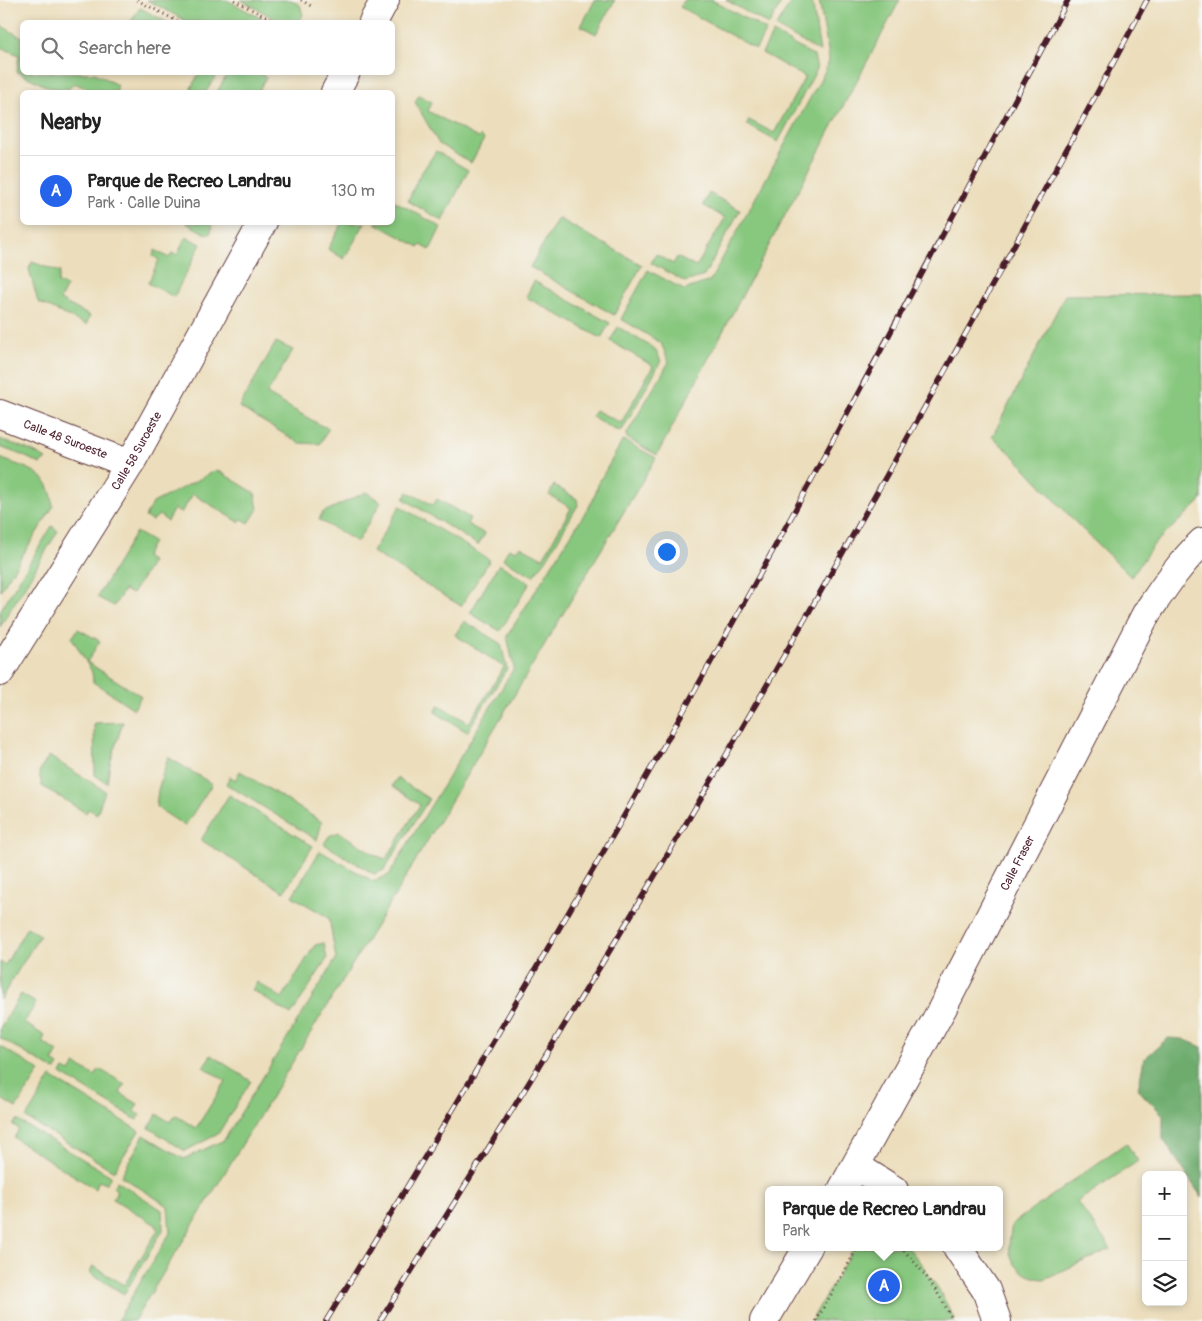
<!DOCTYPE html>
<meta charset="utf-8">
<style>
:root{--surface:#fff;--page:#f2f2f2;--text:#222;--muted:#767676;--line:#e0e0e0;--accent:#2563eb}
body{margin:0;font-family:Pangolin,sans-serif;background:var(--page);color:var(--text)}
.controls{position:absolute;right:15px;bottom:15px;display:grid;overflow:hidden;border-radius:8px;box-shadow:0 2px 8px #0003}
.controls button{width:45px;height:45px;display:grid;place-items:center;padding:0;border:0;border-bottom:1px solid var(--line);background:var(--surface);color:var(--text);font:25px sans-serif}
.you{position:absolute;left:666px;top:551px;width:18px;height:18px;margin:-12px;border:4px solid #fff;border-radius:50%;background:#1a73e8;box-shadow:0 0 0 8px #1a73e833}
.badge{display:grid;place-items:center;width:32px;height:32px;border-radius:50%;background:var(--accent);color:#fff;font-size:16px;font-weight:700}
.pin{position:absolute;translate:-50% -50%;border:2px solid #fff;box-shadow:0 1px 5px #0006}
.popup{position:absolute;left:765px;top:1186px;width:238px;height:65px;box-sizing:border-box;display:grid;place-content:center;border-radius:8px;background:var(--surface);filter:drop-shadow(0 1px 4px #0005);font-size:16px;white-space:nowrap;color:var(--muted)}
.popup b{font-size:19px;color:var(--text)}
.popup::after{content:'';position:absolute;left:50%;top:100%;margin-left:-10px;border:10px solid transparent;border-top-color:var(--surface)}
.list{margin:0;padding:0;list-style:none}
h2{display:flex;justify-content:space-between;align-items:center;height:65px;margin:0;padding:0 20px;font-size:21px}
h2 small{font-size:16px;font-weight:400;color:var(--muted)}
.list li{display:grid;grid-template-columns:32px 1fr auto;gap:15px;align-items:center;box-sizing:border-box;height:70px;padding:0 20px;border-top:1px solid var(--line)}
.list b{display:block;font-size:19px;white-space:nowrap}
.list p{margin:0;font-size:16px;white-space:nowrap;color:var(--muted)}
.list em{font-size:16px;font-style:normal;color:var(--muted)}
.icon{flex:none;width:28px;height:28px;fill:none;stroke:currentColor;stroke-width:2;stroke-linecap:round;stroke-linejoin:round}
.map{position:relative;flex:none;width:1202px;height:1321px;overflow:hidden}
.search{position:absolute;background:var(--surface);box-shadow:0 2px 8px #0003;left:20px;top:20px;width:375px;height:55px;display:flex;align-items:center;gap:12px;box-sizing:border-box;padding:0 18px;border-radius:8px;color:var(--muted);font-size:19px}
.panel{position:absolute;background:var(--surface);box-shadow:0 2px 8px #0003;left:20px;top:90px;width:375px;height:135px;border-radius:8px}
.map>svg:first-child{display:block}
</style>
<div class="map">
<svg width="1202" height="1321" viewBox="0 0 1202 1321">
<rect width="100%" height="100%" fill="#f6f6f2"/>
<filter id="ink" filterUnits="userSpaceOnUse"><feTurbulence type="fractalNoise" baseFrequency=".02" numOctaves="2"/><feDisplacementMap in="SourceGraphic" scale="10" xChannelSelector="R" yChannelSelector="G"/><feConvolveMatrix kernelMatrix="1 2 1 2 8 2 1 2 1" color-interpolation-filters="sRGB"/></filter>
<filter id="wash" filterUnits="userSpaceOnUse"><feTurbulence type="fractalNoise" baseFrequency=".0096" numOctaves="4" result="noise"/><feDisplacementMap in="SourceGraphic" scale="20" xChannelSelector="R" yChannelSelector="G"/><feGaussianBlur stdDeviation="1.12" result="paint"/><feColorMatrix in="noise" values="0 0 0 0 0 0 0 0 0 0 0 0 0 0 0 0 0 1.4 0 .05"/><feComposite in="paint" operator="in"/></filter>
<g filter="url(#wash)">
<rect width="100%" height="100%" fill="#ecdebc"/>
<g fill="#87c77e" stroke="#687354">
<polygon points="147,0 227,0 268,22 188,22"/>
<polygon points="241,0 292,0 300,5 303,15 298,22 281,22"/>
<polygon points="595,0 615,0 596,34 581,26"/>
<polygon points="684,0 712,0 766,30 756,49 680,7"/>
<polygon points="726,0 783,0 769,25"/>
<polygon points="792,0 812,0 820,52 776,27"/>
<polygon points="819,0 900,0 657,455 627,438 626,435 669,362 661,343 621,319 648,270 684,290 710,281 825,71 829,61 828,51"/>
<polygon points="140,8 167,22 131,21"/>
<polygon points="0,25 21,37 22,35 22,72 95,73 117,85 117,92 93,91 74,83 69,89 50,88 17,72 19,55 0,47"/>
<polygon points="773,33 814,56 817,69 778,142 747,125 749,120 774,133 805,77 762,53"/>
<polygon points="199,73 218,73 206,92 189,92"/>
<polygon points="228,73 259,73 266,77 258,92 217,92"/>
<polygon points="419,95 432,102 428,111 478,138 480,136 484,139 471,163 439,144 415,102"/>
<polygon points="436,151 468,170 443,221 408,201 418,178"/>
<polygon points="709,193 740,210 704,276 685,282 651,263 656,254 673,264 677,257 696,267 725,218 703,205"/>
<polygon points="393,200 441,227 430,250 421,245 419,247 375,223 392,222"/>
<polygon points="558,218 642,265 614,315 530,267"/>
<polygon points="186,223 211,223 212,228 210,234 204,233"/>
<polygon points="342,223 365,223 344,259 328,249"/>
<polygon points="186,237 201,244 174,297 148,283 159,260 153,256 155,250 169,258 172,253 177,255"/>
<polygon points="32,262 60,272 58,283 67,286 60,300 90,316 86,325 38,302 29,269"/>
<polygon points="534,281 610,323 601,338 526,297"/>
<polygon points="1202,294 1202,500 1155,543 1131,577 1078,525 1013,455 992,437 1065,295"/>
<polygon points="618,327 655,349 661,361 623,429 618,431 609,427 592,416 595,410 621,423 653,366 610,341"/>
<polygon points="276,342 293,350 267,394 322,426 329,428 320,444 299,443 239,407"/>
<polygon points="0,439 32,451 46,459 40,464 24,456 0,447"/>
<polygon points="623,440 656,458 398,890 134,1321 117,1321 170,1233 168,1206 121,1176 144,1135 184,1159 224,1140 336,959 329,918 292,896 320,851 373,881 389,875 514,668 507,636 593,500 599,482"/>
<path d="M0,458C29,470 51,470 53,507L0,591Z"/>
<polygon points="217,470 255,493 258,509 249,523 242,519 239,522 193,494 181,513 174,509 167,521 159,515 152,521 145,517 153,503"/>
<polygon points="554,485 577,499 578,505 546,560 533,576 503,559 509,548 516,551 520,546 543,558 571,508 549,495"/>
<polygon points="366,492 381,502 357,542 319,520 322,513"/>
<polygon points="408,492 433,505 437,499 470,518 467,524 485,534 478,545 404,499"/>
<polygon points="400,506 490,560 461,606 372,552"/>
<polygon points="52,526 58,531 0,627 0,611"/>
<polygon points="136,532 153,542 145,557 152,562 132,594 124,590 114,606 97,597"/>
<polygon points="499,564 530,583 500,631 470,613"/>
<polygon points="464,621 501,644 507,669 467,732 435,712 439,705 469,723 504,667 455,635"/>
<polygon points="78,629 100,641 87,662 141,696 134,709 93,682 92,672 72,638"/>
<polygon points="123,722 110,764 107,783 95,775 94,723"/>
<polygon points="49,756 105,791 97,814 88,809 86,813 42,786 39,772"/>
<polygon points="168,757 212,784 185,826 156,807 158,790"/>
<polygon points="240,771 322,822 317,840 226,784 230,776 235,780"/>
<polygon points="397,778 429,799 384,870 374,874 324,844 329,836 339,832 377,856 386,859 420,805 392,786"/>
<polygon points="229,795 313,846 284,892 201,840"/>
<polygon points="27,927 40,935 0,1000 0,962 5,965"/>
<polygon points="324,943 327,959 291,1015 252,990 257,982 282,998 315,945"/>
<polygon points="21,994 36,1003 24,1023 45,1036 42,1042 58,1052 53,1061 59,1065 56,1070 52,1069 0,1038 0,1028"/>
<polygon points="0,1046 40,1071 16,1108 0,1098"/>
<polygon points="211,1055 251,1081 218,1134 185,1151 149,1128 157,1114 170,1122 175,1115 196,1128 226,1081 203,1067"/>
<polygon points="75,1064 95,1076 99,1069 125,1084 120,1093 138,1104 134,1111 140,1115 137,1120 61,1074 64,1069 70,1072"/>
<polygon points="51,1077 139,1131 114,1171 26,1118"/>
<polygon points="17,1120 111,1176 106,1184 99,1181 95,1189 14,1138 19,1129 13,1125"/>
<path d="M1126,1143L1138,1161L1077,1202L1111,1249L1044,1279C1026,1278 1011,1267 1009,1247C1009,1240 1011,1231 1012,1224Z"/>
<polygon points="117,1181 162,1210 163,1230 124,1294 90,1273 93,1266 124,1285 158,1230 156,1225 113,1199 117,1191 113,1187"/>
<path d="M854,1247H908C927,1270 943,1294 955,1321H811Z"/>
</g>
<polygon fill="#6dac6d" stroke="#5c664c" points="1168,1038 1183,1039 1202,1047 1202,1198 1163,1139 1163,1115 1138,1090 1144,1059"/>
</g>
<g filter="url(#ink)">
<g fill="none" stroke-linecap="round" stroke-linejoin="round">
<g stroke="#623c41" stroke-width="30">
<g id="street">
<polyline points="373,22 385,0"/>
<polyline points="335,92 346,72"/>
<path id="s1" d="M0,414L130,464"/>
<path id="s2" d="M0,672L130,464L263,222"/>
<polyline points="856,1166 894,1190"/>
<path id="s3" d="M842,1190L942,1009L1146,614C1163,589 1179,564 1202,542"/>
<polyline points="957,1247 986,1290 997,1321"/>
<polyline points="764,1321 808,1247"/>
</g>
</g>
<g stroke="#623c41" stroke-width="3" stroke-dasharray="1 4" stroke-linecap="butt">
<polyline points="137,0 179,22"/>
<polyline points="234,0 275,22"/>
<polyline points="301,0 311,6"/>
<polyline points="267,72 271,75"/>
<path d="M900,1247C922,1268 940,1294 953,1321"/>
<polyline points="816,1321 858,1247"/>
</g>
<use href="#street" stroke="#fff" stroke-width="28"/>
<g stroke="#4a1f2b" stroke-width="5.5">
<g id="rail">
<path d="M326,1321C495,1043 658,762 813,477C899,319 983,159 1068,0"/>
<path d="M380,1321C481,1161 581,1000 678,837C841,562 996,282 1147,0"/>
</g>
</g>
<use href="#rail" stroke="#f6f6f2" stroke-width="4" stroke-dasharray="11" stroke-linecap="butt"/>
</g>
</g>
<g text-anchor="middle" dominant-baseline="central" stroke-width="4" stroke-linejoin="round" paint-order="stroke">
<g font-size="12" fill="#4a1f2b" stroke="#f6f6f2">
<text stroke="none"><textPath href="#s1" startOffset="70">Calle 48 Suroeste</textPath></text>
<text stroke="none"><textPath href="#s2" startOffset="260">Calle 58 Suroeste</textPath></text>
<text stroke="none"><textPath href="#s3" startOffset="371">Calle Fraser</textPath></text>
</g>
</g>
</svg>
<div class="controls">
<button>+</button>
<button>−</button>
<button><svg class="icon" aria-label="layers" viewBox="0 0 24 24"><path d="M12 4l9 5-9 5-9-5zM3 14l9 5 9-5"/></svg></button>
</div>
<div class="you"></div>
<div class="pin badge" style="left:884px;top:1286px">A</div>
<div class="popup"><b>Parque de Recreo Landrau</b>Park</div>
<div class="search"><svg class="icon" aria-label="search" viewBox="0 0 24 24"><circle cx="10" cy="10" r="6"/><path d="M15 15l6 6"/></svg>Search here</div>
<section class="panel">
<h2>Nearby<small></small></h2>
<ul class="list">
<li><span class="badge">A</span><div><b>Parque de Recreo Landrau</b><p>Park · Calle Duina</p></div><em>130 m</em></li>
</ul>
</section>
</div>
